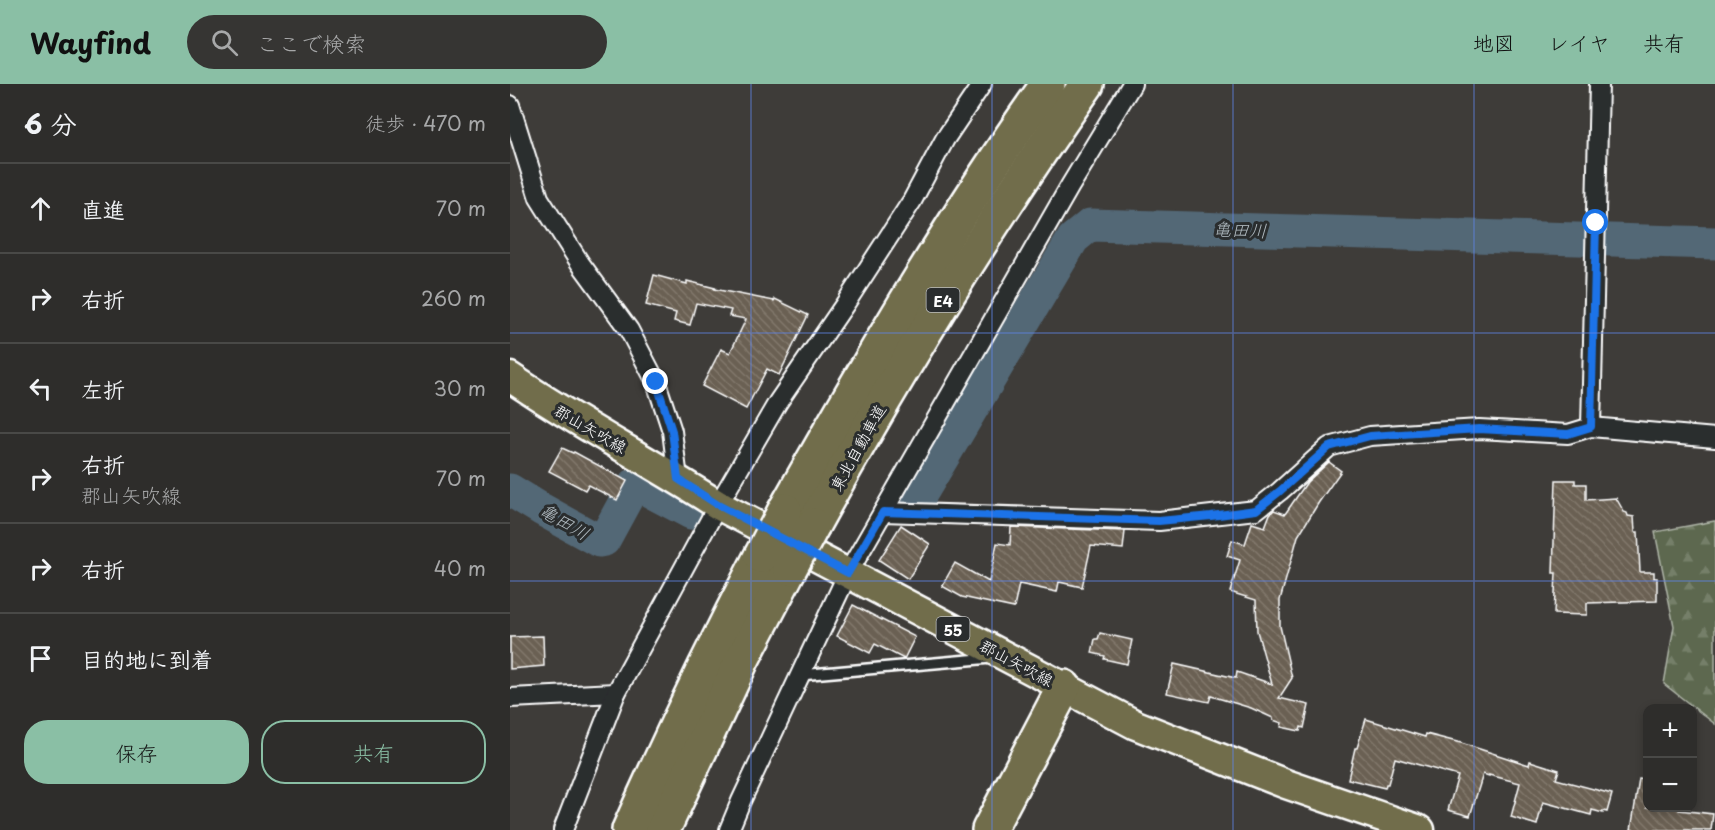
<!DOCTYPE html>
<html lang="ja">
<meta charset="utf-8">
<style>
:root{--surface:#2e2d2b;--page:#363533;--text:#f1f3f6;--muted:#a7a8a9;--line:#494947;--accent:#8abfa5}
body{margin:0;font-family:"Playpen Sans","Klee One",sans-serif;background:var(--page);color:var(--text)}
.controls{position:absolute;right:18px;bottom:18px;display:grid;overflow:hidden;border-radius:12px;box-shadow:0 3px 9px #0003}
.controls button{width:54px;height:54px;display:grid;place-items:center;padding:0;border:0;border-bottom:2px solid var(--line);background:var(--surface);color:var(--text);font:30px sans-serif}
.stop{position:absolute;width:18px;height:18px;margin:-14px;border:4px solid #1a73e8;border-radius:50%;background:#fff}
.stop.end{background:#1a73e8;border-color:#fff;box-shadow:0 2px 6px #0008}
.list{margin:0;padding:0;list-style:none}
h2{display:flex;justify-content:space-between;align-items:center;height:78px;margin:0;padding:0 24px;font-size:26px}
h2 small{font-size:20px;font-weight:400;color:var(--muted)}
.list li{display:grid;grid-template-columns:39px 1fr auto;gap:18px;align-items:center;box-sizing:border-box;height:90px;padding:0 24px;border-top:2px solid var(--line)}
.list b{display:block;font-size:22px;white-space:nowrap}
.list p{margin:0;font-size:20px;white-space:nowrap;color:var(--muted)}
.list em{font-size:20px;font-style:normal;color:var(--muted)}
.actions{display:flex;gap:12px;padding:18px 24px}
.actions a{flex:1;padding:14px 0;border:2px solid var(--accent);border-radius:24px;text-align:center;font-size:21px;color:var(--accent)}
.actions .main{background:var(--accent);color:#111}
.icon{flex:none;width:33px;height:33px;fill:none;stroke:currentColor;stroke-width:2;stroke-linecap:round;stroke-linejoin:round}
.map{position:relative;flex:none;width:1205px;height:746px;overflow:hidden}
header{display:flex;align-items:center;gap:36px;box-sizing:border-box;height:84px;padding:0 30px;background:var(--accent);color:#111}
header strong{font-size:28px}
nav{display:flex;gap:33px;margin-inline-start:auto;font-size:21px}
.search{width:420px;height:54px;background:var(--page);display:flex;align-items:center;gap:15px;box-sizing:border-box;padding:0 21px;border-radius:33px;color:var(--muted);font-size:22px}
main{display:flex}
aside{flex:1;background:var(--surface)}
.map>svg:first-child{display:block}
</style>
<header>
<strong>Wayfind</strong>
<div class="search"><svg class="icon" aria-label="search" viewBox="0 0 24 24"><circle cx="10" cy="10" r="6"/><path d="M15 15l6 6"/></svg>ここで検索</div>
<nav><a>地図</a><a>レイヤ</a><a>共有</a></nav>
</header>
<main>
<aside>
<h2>6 分<small>徒歩 · 470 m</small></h2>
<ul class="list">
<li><svg class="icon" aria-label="ahead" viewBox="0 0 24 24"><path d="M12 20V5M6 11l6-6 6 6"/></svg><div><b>直進</b></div><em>70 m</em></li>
<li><svg class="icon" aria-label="right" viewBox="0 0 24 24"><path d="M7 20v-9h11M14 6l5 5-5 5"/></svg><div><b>右折</b></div><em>260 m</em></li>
<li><svg class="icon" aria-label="left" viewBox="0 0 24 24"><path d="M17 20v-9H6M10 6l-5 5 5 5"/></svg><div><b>左折</b></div><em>30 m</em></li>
<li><svg class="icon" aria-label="right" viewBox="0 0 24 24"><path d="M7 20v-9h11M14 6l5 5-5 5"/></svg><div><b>右折</b><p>郡山矢吹線</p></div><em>70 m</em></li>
<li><svg class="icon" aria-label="right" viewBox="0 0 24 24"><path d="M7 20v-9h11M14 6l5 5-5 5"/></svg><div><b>右折</b></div><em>40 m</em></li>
<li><svg class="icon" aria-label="arrive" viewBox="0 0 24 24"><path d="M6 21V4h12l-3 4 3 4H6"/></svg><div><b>目的地に到着</b></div></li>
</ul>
<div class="actions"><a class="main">保存</a><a>共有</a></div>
</aside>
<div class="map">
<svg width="1205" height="746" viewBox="0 0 1205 746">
<defs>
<pattern id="forest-firs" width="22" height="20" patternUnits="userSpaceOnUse" patternTransform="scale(1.5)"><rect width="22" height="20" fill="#5d684f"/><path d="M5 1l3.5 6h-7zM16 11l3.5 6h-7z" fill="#757f69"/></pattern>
<pattern id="building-back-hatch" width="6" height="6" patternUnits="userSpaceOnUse" patternTransform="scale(1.5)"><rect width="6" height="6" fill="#6b6052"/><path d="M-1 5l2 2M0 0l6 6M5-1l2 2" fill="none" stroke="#81786c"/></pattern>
</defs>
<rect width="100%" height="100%" fill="#3e3c39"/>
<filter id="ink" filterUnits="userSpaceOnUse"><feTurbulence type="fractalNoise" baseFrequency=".0167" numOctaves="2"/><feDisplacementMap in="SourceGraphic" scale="12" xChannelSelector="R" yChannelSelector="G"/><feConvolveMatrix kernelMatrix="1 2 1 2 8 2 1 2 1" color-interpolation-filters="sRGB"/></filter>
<g filter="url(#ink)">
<polygon fill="url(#forest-firs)" stroke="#aeb4a7" stroke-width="1.5" points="1205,437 1205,640 1154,600 1164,542 1145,448"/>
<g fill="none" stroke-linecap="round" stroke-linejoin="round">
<g stroke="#526776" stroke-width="33">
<polyline points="0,406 31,425 89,457 94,456 124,401 128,401 181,429"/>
<polyline points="408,415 563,155 580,141 1205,159"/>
</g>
</g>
<g fill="url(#building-back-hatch)" stroke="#fff" stroke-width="1.5">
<polygon points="144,191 177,200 177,197 205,204 204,205 264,217 265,215 298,231 269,291 257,285 236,325 192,302 211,265 220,269 236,235 219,232 221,226 186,219 180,241 164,237 166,229 136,221"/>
<polygon points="52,364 63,369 64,368 117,397 107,416 78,401 75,406 39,387"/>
<polygon points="819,378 831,387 809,418 788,452 770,516 770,542 782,594 769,614 799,621 794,644 791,643 790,647 771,643 772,639 763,636 763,634 741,624 701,612 699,618 657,609 664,580 726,594 727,588 762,600 747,547 746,516 720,508 730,476 717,472 722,456 735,460 742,439 755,443 760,430 764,426 775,430 797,398"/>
<polygon points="1046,396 1065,396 1065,400 1076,400 1076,416 1106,414 1114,428 1117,429 1118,432 1124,433 1125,448 1128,448 1130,488 1144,488 1144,494 1147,494 1147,517 1077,519 1077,531 1044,530 1046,489 1043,489"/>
<polygon points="391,441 420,460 398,495 369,476"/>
<polygon points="501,443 615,447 613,465 581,462 572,503 549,498 547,508 509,500 504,524 452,513 432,502 445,479 479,498 487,459 500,461"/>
<polygon points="343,521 405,553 394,575 365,560 360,569 327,552"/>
<polygon points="590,549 622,556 617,580 594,575 595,572 582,569 585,555 588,555"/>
<polygon points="33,552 34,582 0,585 0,553"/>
<polygon points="856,635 915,653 916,650 951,659 1019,681 1020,677 1049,686 1046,695 1102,710 1097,728 1093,727 1093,729 1082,726 1081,731 1033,718 1027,741 1001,733 1010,699 979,691 979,692 973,690 960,732 938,726 948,692 885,674 878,700 876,700 875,704 838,695 845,664 847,664"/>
<polygon points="1129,695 1137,696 1137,723 1169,723 1169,726 1203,730 1201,746 1121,746"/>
</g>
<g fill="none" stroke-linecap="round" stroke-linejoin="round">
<g stroke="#fff" stroke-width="14">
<polyline id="service" points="290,591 481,574"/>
</g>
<g stroke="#fff" stroke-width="22">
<g id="minor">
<polyline points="0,21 29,114 70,179 119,246 146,298 162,347 168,395"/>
<polyline points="1081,343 1089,0"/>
<polyline points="373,428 649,437 746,426 770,407 819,363 860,352 969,345 1058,350 1081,343 1205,354"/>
<polyline points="0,614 106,609"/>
<polyline points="53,746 106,609 208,421 268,318 335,220 402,117 435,55 472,0"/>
<polyline points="219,746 231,717 338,489 560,102 622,0"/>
</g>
</g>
<g stroke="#fff" stroke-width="33">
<path id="primary" d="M0,293C67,339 139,377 208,421L626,641L776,700L910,746"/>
</g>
<g stroke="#fff" stroke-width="38">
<g id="motorway">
<path d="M275,426C357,281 441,136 538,0"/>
<path d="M303,441C387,289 477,142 577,0"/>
<path d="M119,746C160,653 204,562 251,472"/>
<polyline points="153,746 232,576 280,484"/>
<polyline points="479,746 554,603"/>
</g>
</g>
<use href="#service" stroke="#2a2d2e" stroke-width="9"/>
<use href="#minor" stroke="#2a2d2e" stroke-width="18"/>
<use href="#primary" stroke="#716d4b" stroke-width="28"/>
<use href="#motorway" stroke="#716d4b" stroke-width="33"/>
<g stroke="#fff" stroke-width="38" stroke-linecap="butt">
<g id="motorway-bridge">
<polyline points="251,472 275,426"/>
<polyline points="280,484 303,441"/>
</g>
</g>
<use href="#motorway-bridge" stroke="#716d4b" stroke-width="33"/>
</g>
</g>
<g fill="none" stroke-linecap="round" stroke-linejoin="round" filter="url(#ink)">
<polyline stroke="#1a73e8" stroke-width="8" points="146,298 162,347 168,395 208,421 338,489 373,428 649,437 701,432 746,426 770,407 819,363 860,352 969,345 1058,350 1081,343 1086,139"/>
</g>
<path fill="none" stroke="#6183e4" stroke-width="1.5" stroke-opacity="0.55" d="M241,0V746M482,0V746M723,0V746M964,0V746M0,249H1205M0,497H1205"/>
<g text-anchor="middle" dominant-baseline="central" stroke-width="6" stroke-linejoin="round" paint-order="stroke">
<g fill="#2a2d2e" stroke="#bfc0c0" stroke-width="1.5">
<rect x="416.5" y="204" width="33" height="24" rx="4.5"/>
<rect x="426.5" y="533" width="33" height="24" rx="4.5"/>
</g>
<g font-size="15" font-weight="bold" fill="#fff">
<text x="433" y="216">E4</text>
<text x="443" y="545">55</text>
</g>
<g font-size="16" fill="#fff" stroke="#2a2d2e">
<text transform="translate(81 344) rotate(30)">郡山矢吹線</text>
<text transform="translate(347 363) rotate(-61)">東北自動車道</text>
<text transform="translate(507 578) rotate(28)">郡山矢吹線</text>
</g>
<g font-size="18" font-style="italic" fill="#b1bbc1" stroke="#2a2d2e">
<text transform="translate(730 145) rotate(2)">亀田川</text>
<text transform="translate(55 437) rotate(30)">亀田川</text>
</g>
</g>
</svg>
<div class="controls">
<button>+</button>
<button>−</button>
</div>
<div class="stop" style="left:1086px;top:139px"></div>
<div class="stop end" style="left:146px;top:298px"></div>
</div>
</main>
